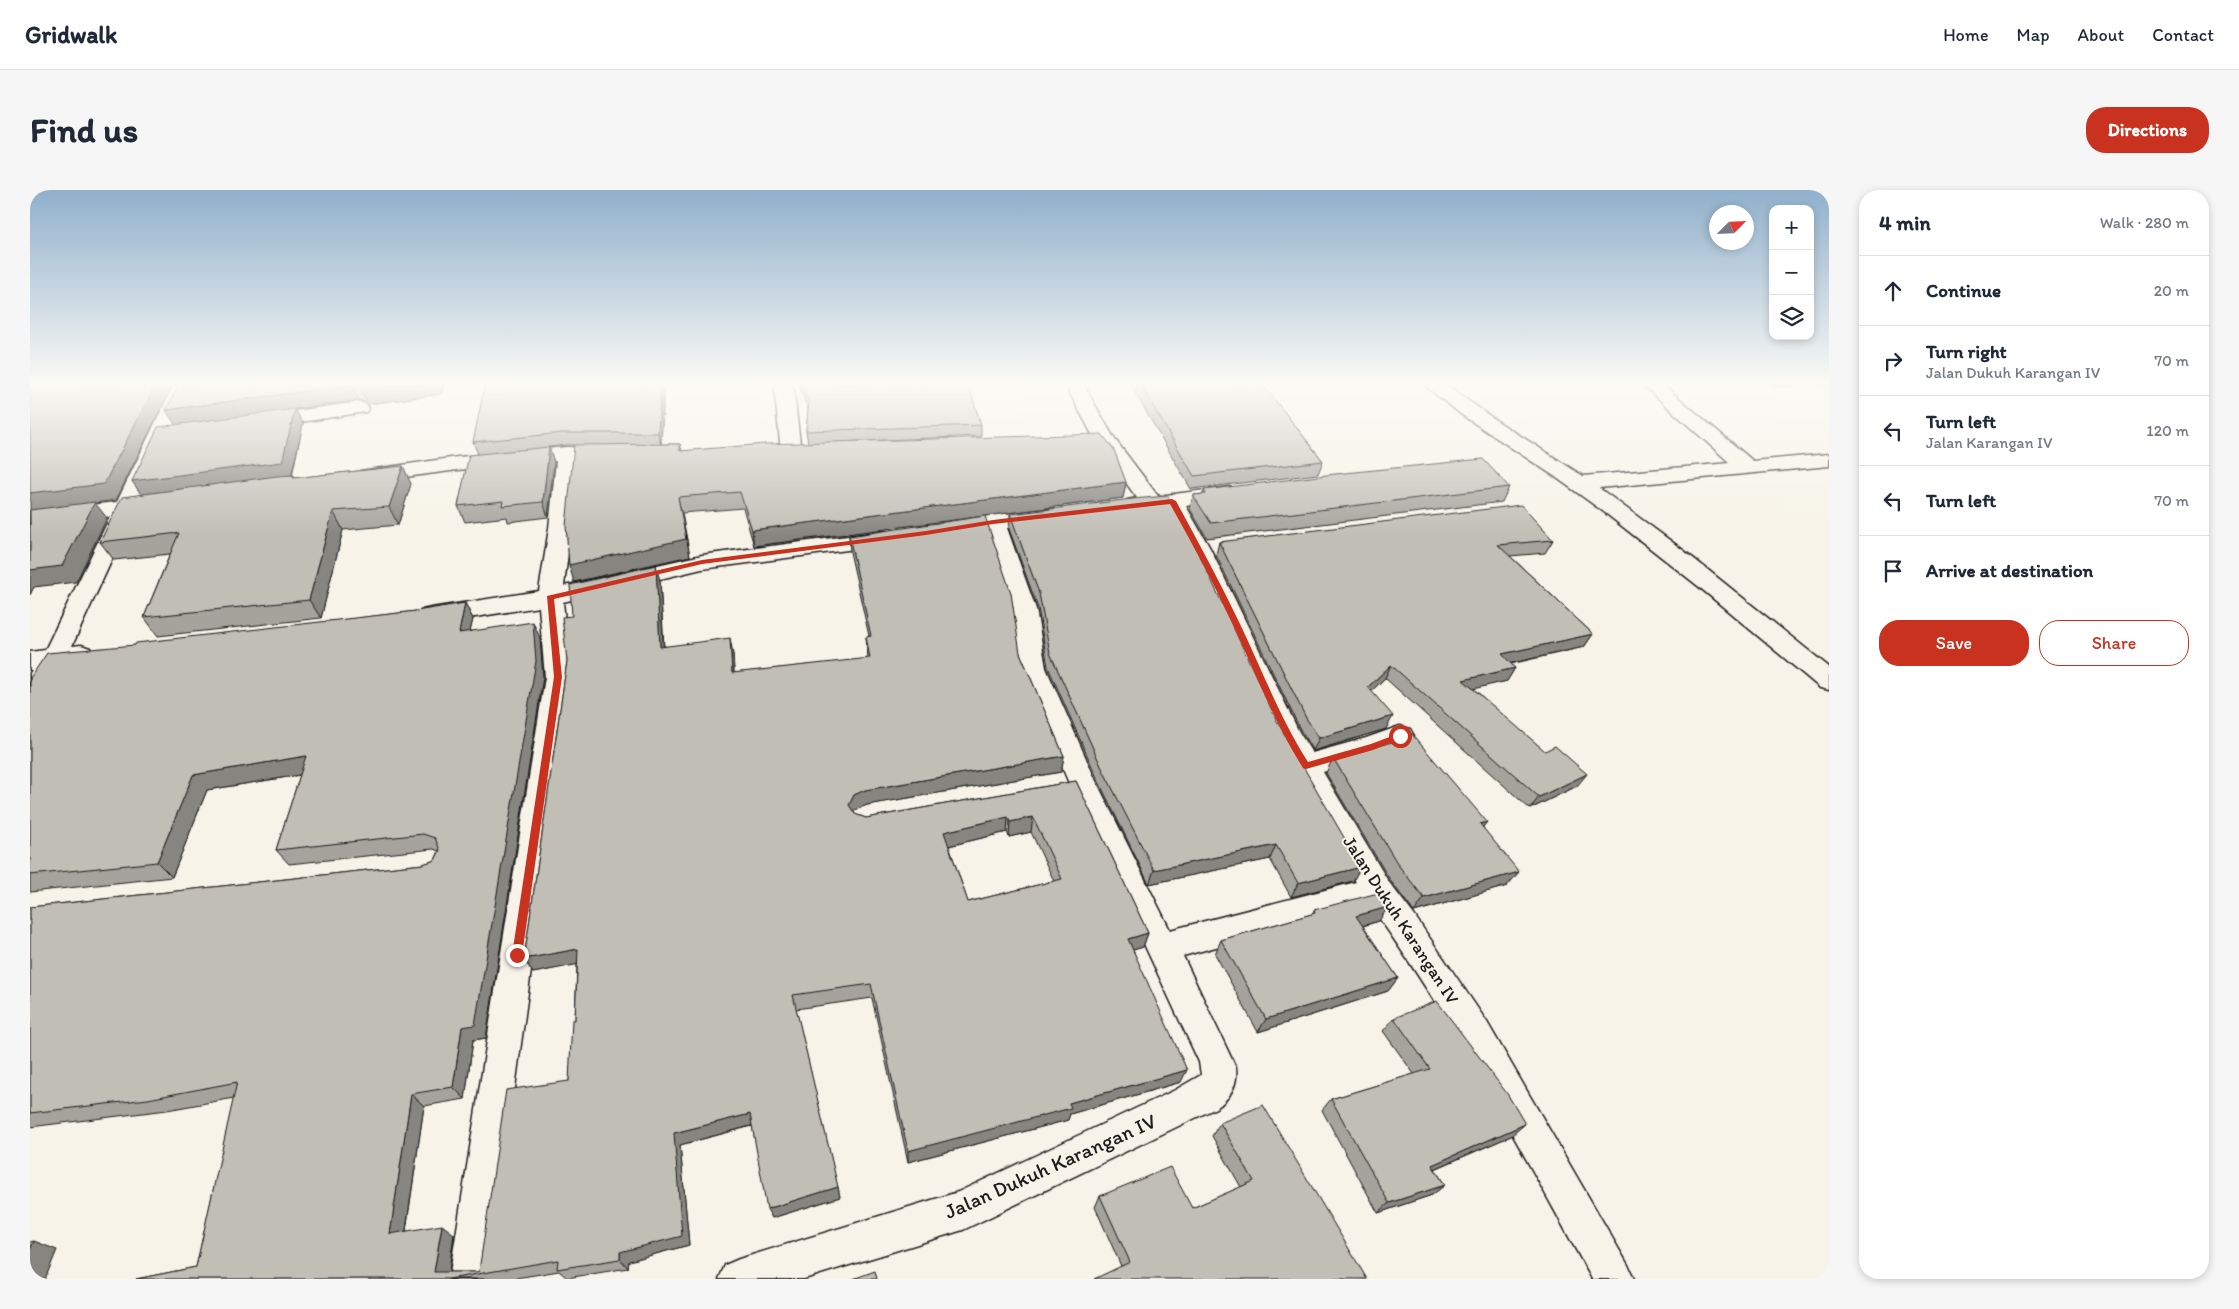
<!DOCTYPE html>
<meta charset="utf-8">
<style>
:root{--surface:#fff;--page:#f6f6f7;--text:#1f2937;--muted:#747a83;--line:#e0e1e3;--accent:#c8321e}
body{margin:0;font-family:Itim,sans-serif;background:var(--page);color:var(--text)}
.controls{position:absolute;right:15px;top:15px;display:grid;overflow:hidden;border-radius:10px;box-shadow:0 2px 8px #0003}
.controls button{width:45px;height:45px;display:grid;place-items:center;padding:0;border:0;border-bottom:1px solid var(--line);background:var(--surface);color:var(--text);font:25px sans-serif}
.compass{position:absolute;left:1679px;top:15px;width:45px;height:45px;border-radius:50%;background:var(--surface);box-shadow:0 2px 8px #0003;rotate:66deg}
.stop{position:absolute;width:15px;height:15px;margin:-11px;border:4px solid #c8321e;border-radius:50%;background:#fff}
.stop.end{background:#c8321e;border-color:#fff;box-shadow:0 1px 5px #0008}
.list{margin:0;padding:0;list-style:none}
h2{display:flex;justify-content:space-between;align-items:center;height:65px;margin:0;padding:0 20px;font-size:21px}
h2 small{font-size:16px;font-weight:400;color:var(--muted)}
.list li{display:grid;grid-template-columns:32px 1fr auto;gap:15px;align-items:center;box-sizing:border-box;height:70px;padding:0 20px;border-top:1px solid var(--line)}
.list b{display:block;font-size:19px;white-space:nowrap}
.list p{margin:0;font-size:16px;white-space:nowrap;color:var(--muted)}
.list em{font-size:16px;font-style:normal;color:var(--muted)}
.actions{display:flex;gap:10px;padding:15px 20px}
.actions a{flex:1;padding:11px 0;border:1px solid var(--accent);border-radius:20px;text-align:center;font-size:18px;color:var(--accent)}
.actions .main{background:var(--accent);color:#fff}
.icon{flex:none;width:28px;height:28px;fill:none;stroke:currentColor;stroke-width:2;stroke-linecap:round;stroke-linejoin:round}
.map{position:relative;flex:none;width:1799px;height:1089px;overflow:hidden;border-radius:20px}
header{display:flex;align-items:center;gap:30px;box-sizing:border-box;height:70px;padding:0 25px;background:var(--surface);border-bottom:1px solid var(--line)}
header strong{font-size:24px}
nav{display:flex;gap:28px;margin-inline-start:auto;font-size:18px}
.intro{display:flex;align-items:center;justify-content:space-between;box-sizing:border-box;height:120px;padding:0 30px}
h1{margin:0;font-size:35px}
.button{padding:12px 22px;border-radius:20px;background:var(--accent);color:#fff;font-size:18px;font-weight:700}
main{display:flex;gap:30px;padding:0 30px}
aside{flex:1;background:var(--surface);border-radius:20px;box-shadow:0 2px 8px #0003}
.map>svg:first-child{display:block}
</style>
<header>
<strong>Gridwalk</strong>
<nav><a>Home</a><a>Map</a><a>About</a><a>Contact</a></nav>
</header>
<div class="intro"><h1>Find us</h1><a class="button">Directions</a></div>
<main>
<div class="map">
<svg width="1799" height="1089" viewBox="0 0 1799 1089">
<rect width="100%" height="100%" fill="#f7f3e8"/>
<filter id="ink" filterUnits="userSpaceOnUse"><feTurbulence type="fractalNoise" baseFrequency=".02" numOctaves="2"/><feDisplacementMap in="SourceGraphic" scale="10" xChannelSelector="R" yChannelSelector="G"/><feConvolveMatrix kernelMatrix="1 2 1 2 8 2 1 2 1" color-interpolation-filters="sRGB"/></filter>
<g filter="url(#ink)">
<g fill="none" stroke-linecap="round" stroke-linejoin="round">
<g stroke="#1c1c1c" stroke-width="3">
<g id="minor">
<polygon points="144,194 164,194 110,310 122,308 130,310 133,315 130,320 103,324 42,456 51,455 60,458 64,464 60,470 31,476 9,511 0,514 0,483 2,480 0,480 0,462 15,460 80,327 0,336 0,322 87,312"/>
<polygon points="744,194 763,194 771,262 768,266 761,268 754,266 751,262"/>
<path d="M1035,194H1053L1084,248L1128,306L1199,297L1207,299L1210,304L1207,309L1156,316L1180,358L1269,542L1282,563L1336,548L1370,536L1380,539L1384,546L1380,553L1353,565L1293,582L1358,691L1384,725L1457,832L1598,1075L1604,1089H1562C1492,962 1425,833 1340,715L1153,766L1206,878C1208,895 1200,909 1186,918L933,1040L774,1089H689L695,1075L709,1069L928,1002L1145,900L1171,885L1169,872L1038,591L990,478L982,419L955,341L921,346L913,344L910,339L913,334L963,325L1017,319L1025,321L1028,326L1025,331L977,338L1006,419L1016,478L1066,591L1140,740L1326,692L1243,545L1158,358L1135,318L1105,322L1097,320L1094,315L1097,310L1107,308L1065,250Z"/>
<polygon points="1393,194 1415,194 1464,229 1553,286 1700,273 1612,194 1632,194 1723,271 1799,264 1799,276 1569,298 1653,360 1799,477 1799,500 1790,498 1668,396 1574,322 1524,286 1432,225"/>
<polygon points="329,212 336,214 339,218 336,222 231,238 224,236 221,232 224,228 231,226"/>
<polygon points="537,257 588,259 591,263 588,267 547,270 541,338 534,396 672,365 856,341 864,343 867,348 864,353 856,355 672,379 533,412 541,487 459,1089 419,1089 515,487 509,417 401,434 392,432 389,426 392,420 401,418 509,401 519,338 526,271 428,280 338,292 330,291 327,286 330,281 428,267"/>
</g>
</g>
<use href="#minor" fill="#f7f3e8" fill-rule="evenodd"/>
</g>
<g fill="#a5a39c" stroke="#1c1c1c" fill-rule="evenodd">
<polygon points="149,194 414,194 411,204 338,214 329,210 265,219 273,234 262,286 264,285 265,288 373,276 381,294 368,335 313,340 291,428 128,446 114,427 140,364 84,370 70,352 111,304 102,291 146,235"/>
<polygon points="634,194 631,254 650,254 652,261 778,253 776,241 778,219 768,194 938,194 951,235 951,246 804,252 1096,292 1093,308 724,356 713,318 652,323 660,366 544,392 544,255 537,255 519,257 524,272 518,327 478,332 477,327 435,332 428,316 448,264 443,252"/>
<polygon points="1100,194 1232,194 1293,271 1288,284 1161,299"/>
<polygon points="1739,194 1799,194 1743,197"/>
<polygon points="1479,297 1472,312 1177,348 1160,319 1163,305 1173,304 1174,300"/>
<polygon points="980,324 1247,531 1323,691 1261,707 1240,669 1119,694 1068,590 1018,477 1008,418 979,339"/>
<path d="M819,346L990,463L1034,566L1031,582L837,615L825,620L824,623L825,624L836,628L1046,591L1118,743L1113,757L1103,760L1151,892L1040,924L1038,930L878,972L842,808L766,819L810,1007L742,1028L722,936L650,955L659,1055L599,1071L598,1078L537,1088L529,1081L480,1089H106L166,1077L204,908L137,920L0,937V717L393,674L405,670L409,661L403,659L259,674L246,660L270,585L177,600L142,687L0,702V488L105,455L386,421L435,413L443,429L440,441L510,448L513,487L456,848L443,850L435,909L394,916L376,1041L424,1044L419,1082H447L449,1081L539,891L545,830L547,774L503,783L494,769L537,471L542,426L630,391L634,456L703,464L704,483L838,469L836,447L839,446L820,362ZM977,642L979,647L1001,642L1024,691L938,712L919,656Z"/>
<polygon points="1523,350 1515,363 1480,366 1563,444 1554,457 1481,474 1485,478 1477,491 1443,498 1547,596 1500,619 1355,488 1341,501 1356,539 1283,561 1271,541 1186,365 1189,352"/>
<polygon points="1303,568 1453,637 1477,696 1384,722 1360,690 1296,583"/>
<polygon points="1284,720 1349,731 1333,736 1368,788 1358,801 1228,842 1185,764 1191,750 1282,724"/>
<polygon points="1364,828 1481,946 1405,979 1415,995 1402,1005 1348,1023 1292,920 1301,909 1384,884 1353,841"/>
<polygon points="1190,933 1337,1089 1091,1076 1065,1017 1070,1006 1162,1018 1211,997 1182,946"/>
</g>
<g fill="#86857f" stroke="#1c1c1c">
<polygon points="126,194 143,194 86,310 65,313 77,328 46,392 4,397 0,405 0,303"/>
<polygon points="369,194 414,194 411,204 338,214 331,199"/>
<polygon points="631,194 634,194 631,255 628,243"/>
<polygon points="321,195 329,210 265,219 273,234 261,287 113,307 102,291 146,236 136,220"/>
<polygon points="519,257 524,272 518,327 513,312"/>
<polygon points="373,276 381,294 368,335 359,317"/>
<polygon points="1096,292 1093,308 724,356 722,340"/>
<polygon points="648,307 660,366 544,392 539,375"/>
<polygon points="303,321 313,340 291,428 279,410"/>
<polygon points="626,375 630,391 634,473 630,457"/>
<polygon points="435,413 443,429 436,459 429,443"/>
<polygon points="503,432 510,448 513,487 456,848 443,850 435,909 423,897 432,837"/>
<polygon points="1563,444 1554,457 1464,477 1472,464"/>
<polygon points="700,448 703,464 705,499 702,483"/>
<polygon points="1361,475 1355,488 1332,510 1338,497"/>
<polygon points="1485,478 1477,491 1426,503 1433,490"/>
<polygon points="1363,526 1356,539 1283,561 1289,548"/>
<polygon points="276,566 288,582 177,600 142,687 127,672 163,585"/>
<polygon points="1034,566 1031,582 837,615 825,620 820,630 819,615 824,605 835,600"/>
<polygon points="1557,584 1547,596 1500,619 1509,607"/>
<polygon points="978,627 977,642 914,657 914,642"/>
<polygon points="1003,627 1001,642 979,647 980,632"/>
<polygon points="1457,632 1446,646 1450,634"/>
<polygon points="1246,655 1240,669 1119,694 1124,680"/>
<polygon points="1331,677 1323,691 1261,707 1268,693"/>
<polygon points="1489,682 1477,696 1384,722 1394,708"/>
<polygon points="1358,717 1349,731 1317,740 1326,726"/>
<polygon points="1118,743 1113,757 1093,763 1098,749"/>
<polygon points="548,759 555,773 503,783 494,769"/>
<polygon points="1368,788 1358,801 1228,842 1236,829"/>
<polygon points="1157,880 1151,892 1040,924 1038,930 878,972 878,961 1039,913"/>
<polygon points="381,904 394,916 374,1053 360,1044"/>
<polygon points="720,924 724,935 650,955 659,1055 599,1071 598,1078 590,1069 590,1062 644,943"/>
<polygon points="1495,934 1481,946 1390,985 1402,975"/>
<polygon points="1415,995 1402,1005 1348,1023 1359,1013"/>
<polygon points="808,997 810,1007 742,1028 737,1019"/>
<polygon points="412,1035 424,1044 418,1089 404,1082"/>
<polygon points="4,1051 27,1060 15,1089 0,1089 0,1059"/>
</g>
<g fill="#c0beb5" stroke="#1c1c1c" fill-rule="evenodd">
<polygon points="0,194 126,194 74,294 0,303"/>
<polygon points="149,194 369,194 331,199 321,195 136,220"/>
<polygon points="455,194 631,194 628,243 533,243 443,252"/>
<polygon points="771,194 938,194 951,235 776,241 779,212"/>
<polygon points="1110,194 1232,194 1293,271 1164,286"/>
<polygon points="265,219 252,272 102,291 128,237"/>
<polygon points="1072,244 1084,260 1096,292 722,340 710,302 648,307 656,349 539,375 536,336 544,255 650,254 650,261 735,254"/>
<polygon points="519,257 513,312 472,316 473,311 428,316 439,265"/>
<polygon points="1453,269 1479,297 1181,333 1163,305 1176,304 1174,300 1305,284"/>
<polygon points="373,276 359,317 303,321 279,410 114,427 149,343 70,352 92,307 247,286 264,285 263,288"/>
<polygon points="1138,306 1160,344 1247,531 1331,677 1268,693 1246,655 1124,680 1071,576 1020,463 1009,403 980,324 1102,309"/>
<polygon points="65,312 32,376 0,380 0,320"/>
<polygon points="1491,315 1523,350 1468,355 1563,444 1472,464 1485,478 1433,490 1515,561 1525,556 1557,584 1509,607 1361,475 1338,497 1363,526 1289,548 1276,528 1189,352"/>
<path d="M955,326L981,403L990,463L1034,566L835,600L824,605L819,615L825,624L836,628L1046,591L1118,743L1098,749L1157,880L1039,913L1041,918L878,961L841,794L763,805L808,997L737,1019L720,924L644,943L652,1046L590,1062V1069L527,1079L528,1070L419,1089H106L166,1077L207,892L118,909L0,923V717L393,674L405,670L410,660L405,648L393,644L246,660L276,566L163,585L127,672L0,685V488L17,463L105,455L106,453L386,421L435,413L429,443L503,432L506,471L445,835L432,837L423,897L381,904L360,1044L412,1035L404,1082H447L449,1081L476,900L539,891L542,830H545L548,759L494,769L537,471L532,427L542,426L540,395L626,375L630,457L700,448L702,483L840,468L836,447L841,446L819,346ZM978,627L980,632L1003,627L1032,689L938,712L914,642Z"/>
<polygon points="1381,543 1457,632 1450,634 1489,682 1394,708 1369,676 1303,568 1362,552"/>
<polygon points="1348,703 1358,717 1326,726 1368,788 1236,829 1191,750 1285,723 1284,720"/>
<polygon points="1407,811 1478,905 1495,934 1402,975 1415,995 1359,1013 1301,909 1400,879 1364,828"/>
<polygon points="1233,915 1337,1089 1064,1089 1100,1072 1070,1006 1140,977 1162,1018 1224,991 1190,933"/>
<polygon points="4,1051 0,1059 0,1052"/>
<polygon points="845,1081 847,1089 823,1089"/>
</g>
</g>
<linearGradient id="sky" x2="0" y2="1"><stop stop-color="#90b0cc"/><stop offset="0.56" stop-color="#fbfaf5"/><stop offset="1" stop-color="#fbfaf5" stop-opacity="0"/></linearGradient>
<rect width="1799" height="346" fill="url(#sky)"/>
<path fill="#c8321e" d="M1142,309L1146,311C1168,352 1190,392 1210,434C1232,480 1250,528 1278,572L1341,554L1370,543L1373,544V548L1343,560L1276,579L1273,578C1244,532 1225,482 1202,433C1183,392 1162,353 1140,314L963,334L896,345L672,374L524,409L532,487L492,765L490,768H483L482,765L524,487L517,406L672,370L896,341L963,330Z"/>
<g text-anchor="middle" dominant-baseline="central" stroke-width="4" stroke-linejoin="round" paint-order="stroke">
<g font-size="18" fill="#1c1c1c" stroke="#f7f3e8">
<text transform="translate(1371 730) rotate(57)">Jalan Dukuh Karangan IV</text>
</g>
<g font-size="21" fill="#1c1c1c" stroke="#f7f3e8">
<text transform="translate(1020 976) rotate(-24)">Jalan Dukuh Karangan IV</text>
</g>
</g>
</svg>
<div class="controls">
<button>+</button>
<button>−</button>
<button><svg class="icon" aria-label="layers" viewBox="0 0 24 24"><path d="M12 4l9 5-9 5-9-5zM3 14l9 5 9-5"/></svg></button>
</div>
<svg class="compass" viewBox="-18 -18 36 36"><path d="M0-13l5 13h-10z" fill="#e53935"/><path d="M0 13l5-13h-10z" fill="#747a83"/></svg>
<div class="stop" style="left:1370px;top:546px"></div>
<div class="stop end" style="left:487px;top:765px"></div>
</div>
<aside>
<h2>4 min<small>Walk · 280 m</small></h2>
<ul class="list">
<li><svg class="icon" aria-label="ahead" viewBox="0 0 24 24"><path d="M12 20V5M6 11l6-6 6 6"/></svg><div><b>Continue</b></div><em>20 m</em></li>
<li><svg class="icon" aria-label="right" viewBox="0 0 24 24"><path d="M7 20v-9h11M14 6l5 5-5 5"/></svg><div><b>Turn right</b><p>Jalan Dukuh Karangan IV</p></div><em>70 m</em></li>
<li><svg class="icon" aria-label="left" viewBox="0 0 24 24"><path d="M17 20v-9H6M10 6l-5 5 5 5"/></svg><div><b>Turn left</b><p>Jalan Karangan IV</p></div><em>120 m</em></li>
<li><svg class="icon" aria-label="left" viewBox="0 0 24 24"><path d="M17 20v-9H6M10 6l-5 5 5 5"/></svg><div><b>Turn left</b></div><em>70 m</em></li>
<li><svg class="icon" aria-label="arrive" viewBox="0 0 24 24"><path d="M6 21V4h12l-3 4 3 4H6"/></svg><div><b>Arrive at destination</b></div></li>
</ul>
<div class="actions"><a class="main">Save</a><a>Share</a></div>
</aside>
</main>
